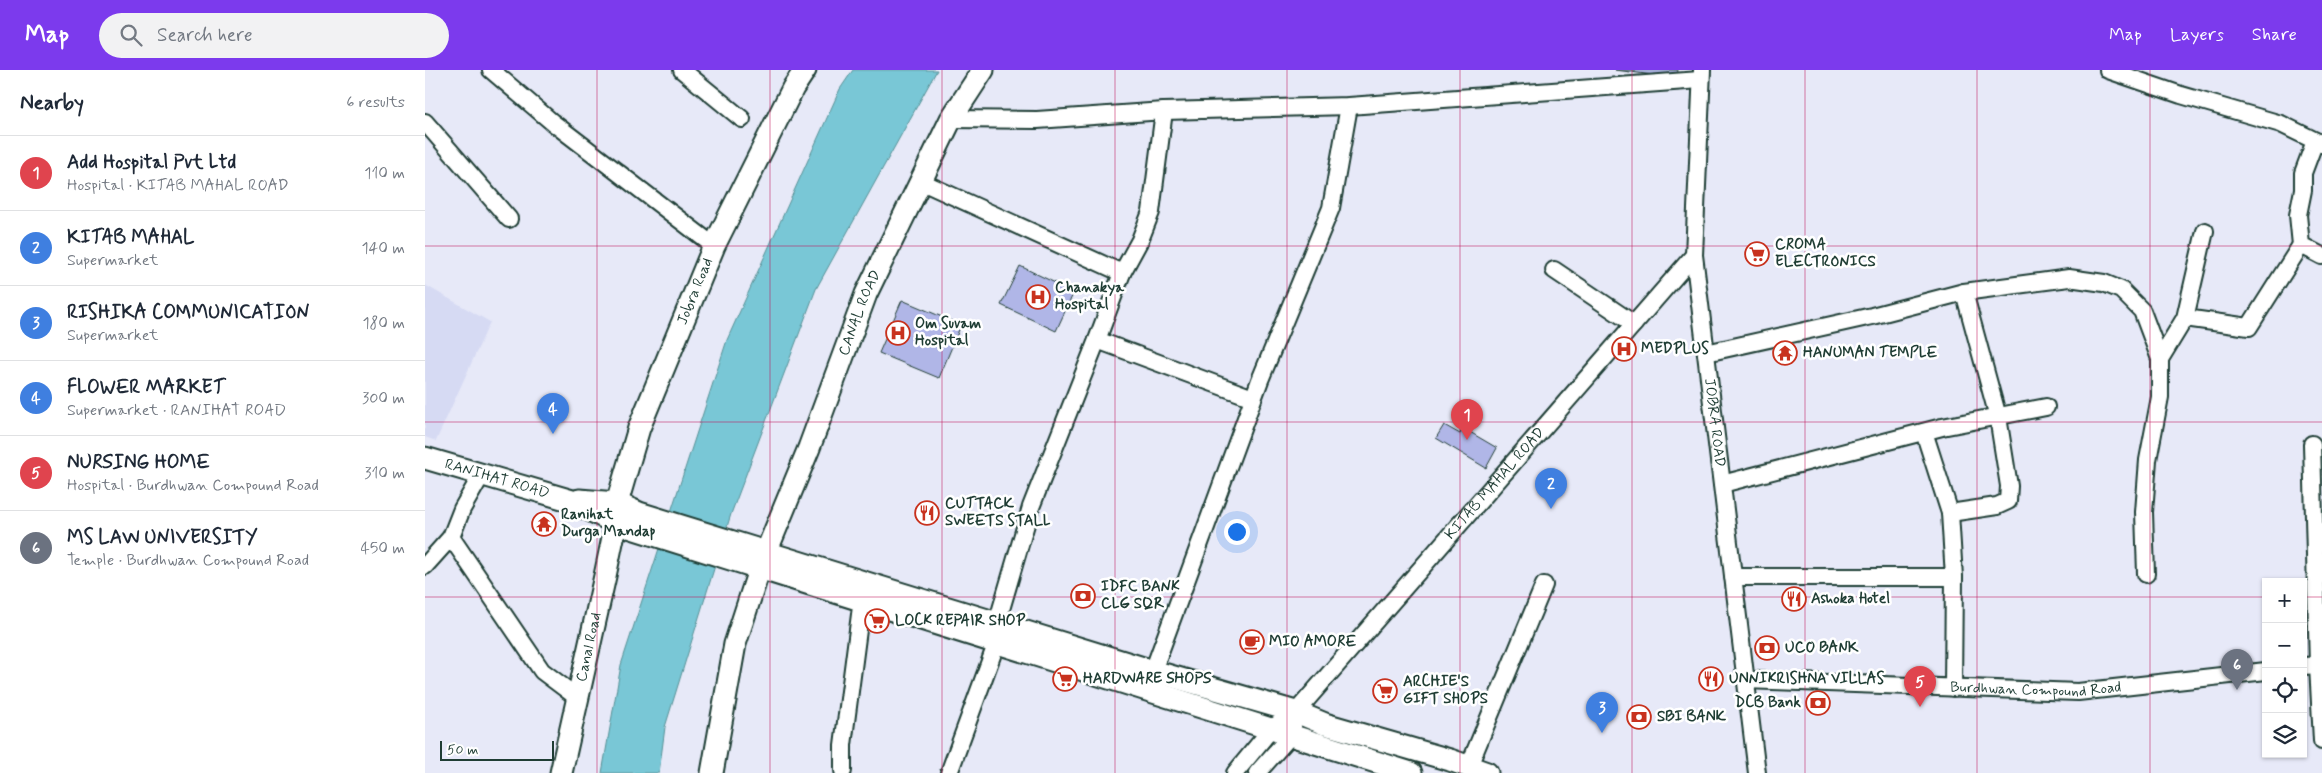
<!DOCTYPE html>
<meta charset="utf-8">
<style>
:root{--surface:#fff;--page:#f2f2f3;--text:#1f2937;--muted:#747a83;--line:#e0e1e3;--accent:#7c3aed}
body{margin:0;font-family:Mynerve,sans-serif;background:var(--page);color:var(--text)}
.controls{position:absolute;right:15px;bottom:15px;display:grid;overflow:hidden;border-radius:0px;box-shadow:0 1px 4px #0004}
.controls button{width:45px;height:45px;display:grid;place-items:center;padding:0;border:0;border-bottom:1px solid var(--line);background:var(--surface);color:var(--text);font:25px sans-serif}
.scale{position:absolute;left:15px;bottom:12px;width:114px;box-sizing:border-box;padding-left:5px;border:2px solid #1f3d34;border-top:0;font-size:14px;line-height:18px;white-space:nowrap;color:#1f3d34;-webkit-text-stroke:4px #fff;paint-order:stroke}
.you{position:absolute;left:811px;top:461px;width:18px;height:18px;margin:-12px;border:4px solid #fff;border-radius:50%;background:#1a73e8;box-shadow:0 0 0 8px #1a73e833}
.badge{display:grid;place-items:center;width:32px;height:32px;border-radius:50%;background:var(--accent);color:#fff;font-size:16px;font-weight:700}
.pin{position:absolute;translate:-50% -41px;filter:drop-shadow(0 1px 2px #0008)}
.pin::after{content:'';position:absolute;top:26px;width:18px;height:15px;background:inherit;clip-path:polygon(0 0,100% 0,50% 100%)}
.list{margin:0;padding:0;list-style:none}
h2{display:flex;justify-content:space-between;align-items:center;height:65px;margin:0;padding:0 20px;font-size:21px}
h2 small{font-size:16px;font-weight:400;color:var(--muted)}
.list li{display:grid;grid-template-columns:32px 1fr auto;gap:15px;align-items:center;box-sizing:border-box;height:75px;padding:0 20px;border-top:1px solid var(--line)}
.list b{display:block;font-size:19px;white-space:nowrap}
.list p{margin:0;font-size:16px;white-space:nowrap;color:var(--muted)}
.list em{font-size:16px;font-style:normal;color:var(--muted)}
.icon{flex:none;width:28px;height:28px;fill:none;stroke:currentColor;stroke-width:2;stroke-linecap:round;stroke-linejoin:round}
.map{position:relative;flex:none;width:1897px;height:703px;overflow:hidden}
header{display:flex;align-items:center;gap:30px;box-sizing:border-box;height:70px;padding:0 25px;background:var(--accent);color:#fff}
header strong{font-size:24px}
nav{display:flex;gap:28px;margin-inline-start:auto;font-size:18px}
.search{width:350px;height:45px;background:var(--page);display:flex;align-items:center;gap:12px;box-sizing:border-box;padding:0 18px;border-radius:28px;color:var(--muted);font-size:19px}
main{display:flex}
aside{flex:1;background:var(--surface)}
.map>svg:first-child{display:block}
</style>
<header>
<strong>Map</strong>
<div class="search"><svg class="icon" aria-label="search" viewBox="0 0 24 24"><circle cx="10" cy="10" r="6"/><path d="M15 15l6 6"/></svg>Search here</div>
<nav><a>Map</a><a>Layers</a><a>Share</a></nav>
</header>
<main>
<aside>
<h2>Nearby<small>6 results</small></h2>
<ul class="list">
<li><span class="badge" style="background:#e0444e">1</span><div><b>Add Hospital Pvt Ltd</b><p>Hospital · KITAB MAHAL ROAD</p></div><em>110 m</em></li>
<li><span class="badge" style="background:#3f7fe0">2</span><div><b>KITAB MAHAL</b><p>Supermarket</p></div><em>140 m</em></li>
<li><span class="badge" style="background:#3f7fe0">3</span><div><b>RISHIKA COMMUNICATION</b><p>Supermarket</p></div><em>180 m</em></li>
<li><span class="badge" style="background:#3f7fe0">4</span><div><b>FLOWER MARKET</b><p>Supermarket · RANIHAT ROAD</p></div><em>300 m</em></li>
<li><span class="badge" style="background:#e0444e">5</span><div><b>NURSING HOME</b><p>Hospital · Burdhwan Compound Road</p></div><em>310 m</em></li>
<li><span class="badge" style="background:#6b7280">6</span><div><b>MS LAW UNIVERSITY</b><p>Temple · Burdhwan Compound Road</p></div><em>450 m</em></li>
</ul>
</aside>
<div class="map">
<svg width="1897" height="703" viewBox="0 0 1897 703">
<rect width="100%" height="100%" fill="#e7e9f8"/>
<filter id="ink" filterUnits="userSpaceOnUse"><feTurbulence type="fractalNoise" baseFrequency=".02" numOctaves="2"/><feDisplacementMap in="SourceGraphic" scale="10" xChannelSelector="R" yChannelSelector="G"/><feConvolveMatrix kernelMatrix="1 2 1 2 8 2 1 2 1" color-interpolation-filters="sRGB"/></filter>
<g filter="url(#ink)">
<polygon fill="#d6daf3" points="0,215 65,252 11,371 0,367"/>
<polygon fill="#79c7d6" stroke="#559095" points="428,0 512,0 391,219 306,444 240,657 234,703 177,703 196,595 302,270 415,19"/>
<g fill="#b0b6e7" stroke="#1f3d34">
<polygon points="1190,0 1253,0 1252,8"/>
<polygon points="595,196 649,222 631,261 576,235"/>
<polygon points="477,230 536,255 514,308 454,283"/>
<polygon points="1019,355 1035,364 1038,358 1072,378 1061,398 1011,368"/>
</g>
<g fill="none" stroke-linecap="round" stroke-linejoin="round">
<g stroke="#1f3d34" stroke-width="20">
<g id="minor">
<polyline points="66,0 127,52 289,176"/>
<polyline points="257,0 317,49"/>
<path id="s1" d="M1277,0L1269,185L1332,703"/>
<polyline points="1683,0 1756,25 1856,54 1897,74"/>
<polyline points="526,49 612,50 739,41 924,36 1275,10"/>
<polyline points="0,52 84,149"/>
<polyline points="1890,71 1878,103 1878,120 1873,145 1876,175 1897,186"/>
<polyline points="497,112 697,203"/>
<polyline points="1129,200 1209,254"/>
<polyline points="1760,248 1824,257 1876,175"/>
<polyline points="672,270 828,328"/>
<polyline points="1281,283 1447,246 1539,222 1644,208 1679,213 1696,220 1717,241 1735,289 1735,327 1723,390 1719,442 1721,504"/>
<polyline points="1735,289 1760,248 1780,161"/>
<polyline points="1499,362 1525,443 1529,507 1528,618"/>
<polyline points="1297,414 1517,357 1621,337"/>
<polyline points="1525,443 1572,436 1583,431 1584,416 1573,347 1539,222"/>
<polyline points="26,467 117,601 153,628"/>
<polyline points="0,496 26,467 37,439 57,404"/>
<polyline points="1308,507 1529,507"/>
<polyline points="572,553 606,437 672,270 697,203 715,170 726,142 739,41"/>
<polyline points="1893,595 1897,671"/>
<polyline points="1878,596 1893,595 1887,374"/>
<polyline points="728,601 835,310 906,138 924,36"/>
<path id="s2" d="M1320,610L1653,622L1841,601"/>
<polyline points="1044,696 1119,515"/>
<polyline points="418,701 418,675 437,529"/>
<polyline points="524,703 572,572"/>
<path id="s3" d="M810,703L847,658L871,642L1269,185"/>
<polyline points="832,703 867,664 868,656"/>
</g>
</g>
<g stroke="#1f3d34" stroke-width="25">
<g id="major">
<path id="s4" d="M0,388L144,430L191,453L986,703"/>
<polyline points="154,430 192,433 214,443 728,601 871,642 900,654 1025,690 1062,703"/>
<path id="s5" d="M136,703L180,506L191,453L192,433L214,358L289,176L368,18L380,0"/>
<path id="s6" d="M287,703L310,574L335,497L384,378L441,224L526,49L558,0"/>
</g>
</g>
<use href="#minor" stroke="#fff" stroke-width="16"/>
<use href="#major" stroke="#fff" stroke-width="21"/>
</g>
</g>
<path fill="none" stroke="#c2185b" stroke-width="1" stroke-opacity="0.55" d="M172,0V703M345,0V703M517,0V703M690,0V703M862,0V703M1035,0V703M1207,0V703M1380,0V703M1552,0V703M1725,0V703M0,176H1897M0,352H1897M0,527H1841M1878,527H1897"/>
<defs>
<g id="supermarket-ring" transform="scale(1.25)"><circle r="9.5" fill="#fff" stroke="#c8321e" stroke-width="1.5"/><path d="M-6-5.5h2.5l.6 2H6L4.5 2H-2.5L-4.4-4H-6ZM-1.5 3.2a1.3 1.3 0 1 0 .1 0ZM3 3.2a1.3 1.3 0 1 0 .1 0Z" fill="#c8321e"/></g>
<g id="hospital-ring" transform="scale(1.25)"><circle r="9.5" fill="#fff" stroke="#c8321e" stroke-width="1.5"/><path d="M-5-5h3v3.5h4V-5h3V5h-3V1.5h-4V5h-3Z" fill="#c8321e"/></g>
<g id="temple-ring" transform="scale(1.25)"><circle r="9.5" fill="#fff" stroke="#c8321e" stroke-width="1.5"/><path d="M0-6L5-2H3V0L6.5 2.5H4V6H1.5V3h-3V6H-4V2.5H-6.5L-3 0V-2H-5Z" fill="#c8321e"/></g>
<g id="restaurant-ring" transform="scale(1.25)"><circle r="9.5" fill="#fff" stroke="#c8321e" stroke-width="1.5"/><path d="M-5-6h1v4h1v-4h1v4h1v-4h1v5L-1.5 .5V6h-2V.5L-5-1ZM5-6V6H3V1.5H1.5Q1.5-4 5-6Z" fill="#c8321e"/></g>
<g id="bank-ring" transform="scale(1.25)"><circle r="9.5" fill="#fff" stroke="#c8321e" stroke-width="1.5"/><path d="M-6-4H6V4H-6ZM0-2.3a2.3 2.3 0 1 0 0 4.6a2.3 2.3 0 1 0 0-4.6Z" fill="#c8321e"/></g>
<g id="cafe-ring" transform="scale(1.25)"><circle r="9.5" fill="#fff" stroke="#c8321e" stroke-width="1.5"/><path d="M-5.5-4.5H6V0H3Q3 3.5 0 3.5H-2.5Q-5.5 3.5-5.5 0ZM3-3.2v2h1.7v-2ZM-6 4.5H4V6H-6Z" fill="#c8321e"/></g>
</defs>
<g fill-rule="evenodd">
<use href="#supermarket-ring" x="1332" y="184"/>
<use href="#hospital-ring" x="613" y="227"/>
<use href="#hospital-ring" x="473" y="263"/>
<use href="#hospital-ring" x="1199" y="279"/>
<use href="#temple-ring" x="1360" y="283"/>
<use href="#restaurant-ring" x="502" y="443"/>
<use href="#temple-ring" x="119" y="454"/>
<use href="#bank-ring" x="658" y="526"/>
<use href="#restaurant-ring" x="1369" y="529"/>
<use href="#supermarket-ring" x="452" y="551"/>
<use href="#cafe-ring" x="827" y="572"/>
<use href="#bank-ring" x="1342" y="578"/>
<use href="#supermarket-ring" x="640" y="609"/>
<use href="#restaurant-ring" x="1286" y="609"/>
<use href="#supermarket-ring" x="960" y="621"/>
<use href="#bank-ring" x="1393" y="633"/>
<use href="#bank-ring" x="1214" y="647"/>
</g>
<g text-anchor="middle" dominant-baseline="central" stroke-width="5" stroke-linejoin="round" paint-order="stroke">
<g font-size="15" font-weight="bold" fill="#1f3d34" stroke="#fff" text-anchor="start">
<text x="1350" y="175">CROMA<tspan x="1350" dy="17">ELECTRONICS</tspan></text>
<text x="630" y="218">Chanakya<tspan x="630" dy="17">Hospital</tspan></text>
<text x="490" y="254">Om Suvam<tspan x="490" dy="17">Hospital</tspan></text>
<text x="1216" y="279">MEDPLUS</text>
<text x="1378" y="283">HANUMAN TEMPLE</text>
<text x="520" y="434">CUTTACK<tspan x="520" dy="17">SWEETS STALL</tspan></text>
<text x="136" y="445">Ranihat<tspan x="136" dy="17">Durga Mandap</tspan></text>
<text x="676" y="517">IDFC BANK<tspan x="676" dy="17">CLG SQR</tspan></text>
<text x="1386" y="529">Ashoka Hotel</text>
<text x="470" y="551">LOCK REPAIR SHOP</text>
<text x="844" y="572">MIO AMORE</text>
<text x="1360" y="578">UCO BANK</text>
<text x="658" y="609">HARDWARE SHOPS</text>
<text x="1304" y="609">UNNIKRISHNA VILLAS</text>
<text x="978" y="612">ARCHIE'S<tspan x="978" dy="17">GIFT SHOPS</tspan></text>
<text x="1376" y="633" text-anchor="end">DCB Bank</text>
<text x="1232" y="647">SBI BANK</text>
</g>
<g font-size="15" fill="#1f3d34" stroke="#fff">
<text stroke="none"><textPath href="#s5" startOffset="502">Jobra Road</textPath></text>
<text stroke="none"><textPath href="#s6" startOffset="485">CANAL ROAD</textPath></text>
<text stroke="none"><textPath href="#s1" startOffset="354">JOBRA ROAD</textPath></text>
<text stroke="none"><textPath href="#s4" startOffset="75">RANIHAT ROAD</textPath></text>
<text stroke="none"><textPath href="#s3" startOffset="390">KITAB MAHAL ROAD</textPath></text>
<text stroke="none"><textPath href="#s5" startOffset="129">Canal Road</textPath></text>
<text stroke="none"><textPath href="#s2" startOffset="291">Burdhwan Compound Road</textPath></text>
</g>
</g>
</svg>
<div class="controls">
<button>+</button>
<button>−</button>
<button><svg class="icon" aria-label="locate" viewBox="0 0 24 24"><circle cx="12" cy="12" r="6"/><path d="M12 2v4M12 18v4M2 12h4M18 12h4"/></svg></button>
<button><svg class="icon" aria-label="layers" viewBox="0 0 24 24"><path d="M12 4l9 5-9 5-9-5zM3 14l9 5 9-5"/></svg></button>
</div>
<div class="scale">50 m</div>
<div class="you"></div>
<div class="pin badge" style="left:1042px;top:370px;background:#e0444e">1</div>
<div class="pin badge" style="left:1126px;top:439px;background:#3f7fe0">2</div>
<div class="pin badge" style="left:1177px;top:663px;background:#3f7fe0">3</div>
<div class="pin badge" style="left:128px;top:364px;background:#3f7fe0">4</div>
<div class="pin badge" style="left:1495px;top:637px;background:#e0444e">5</div>
<div class="pin badge" style="left:1812px;top:620px;background:#6b7280">6</div>
</div>
</main>
